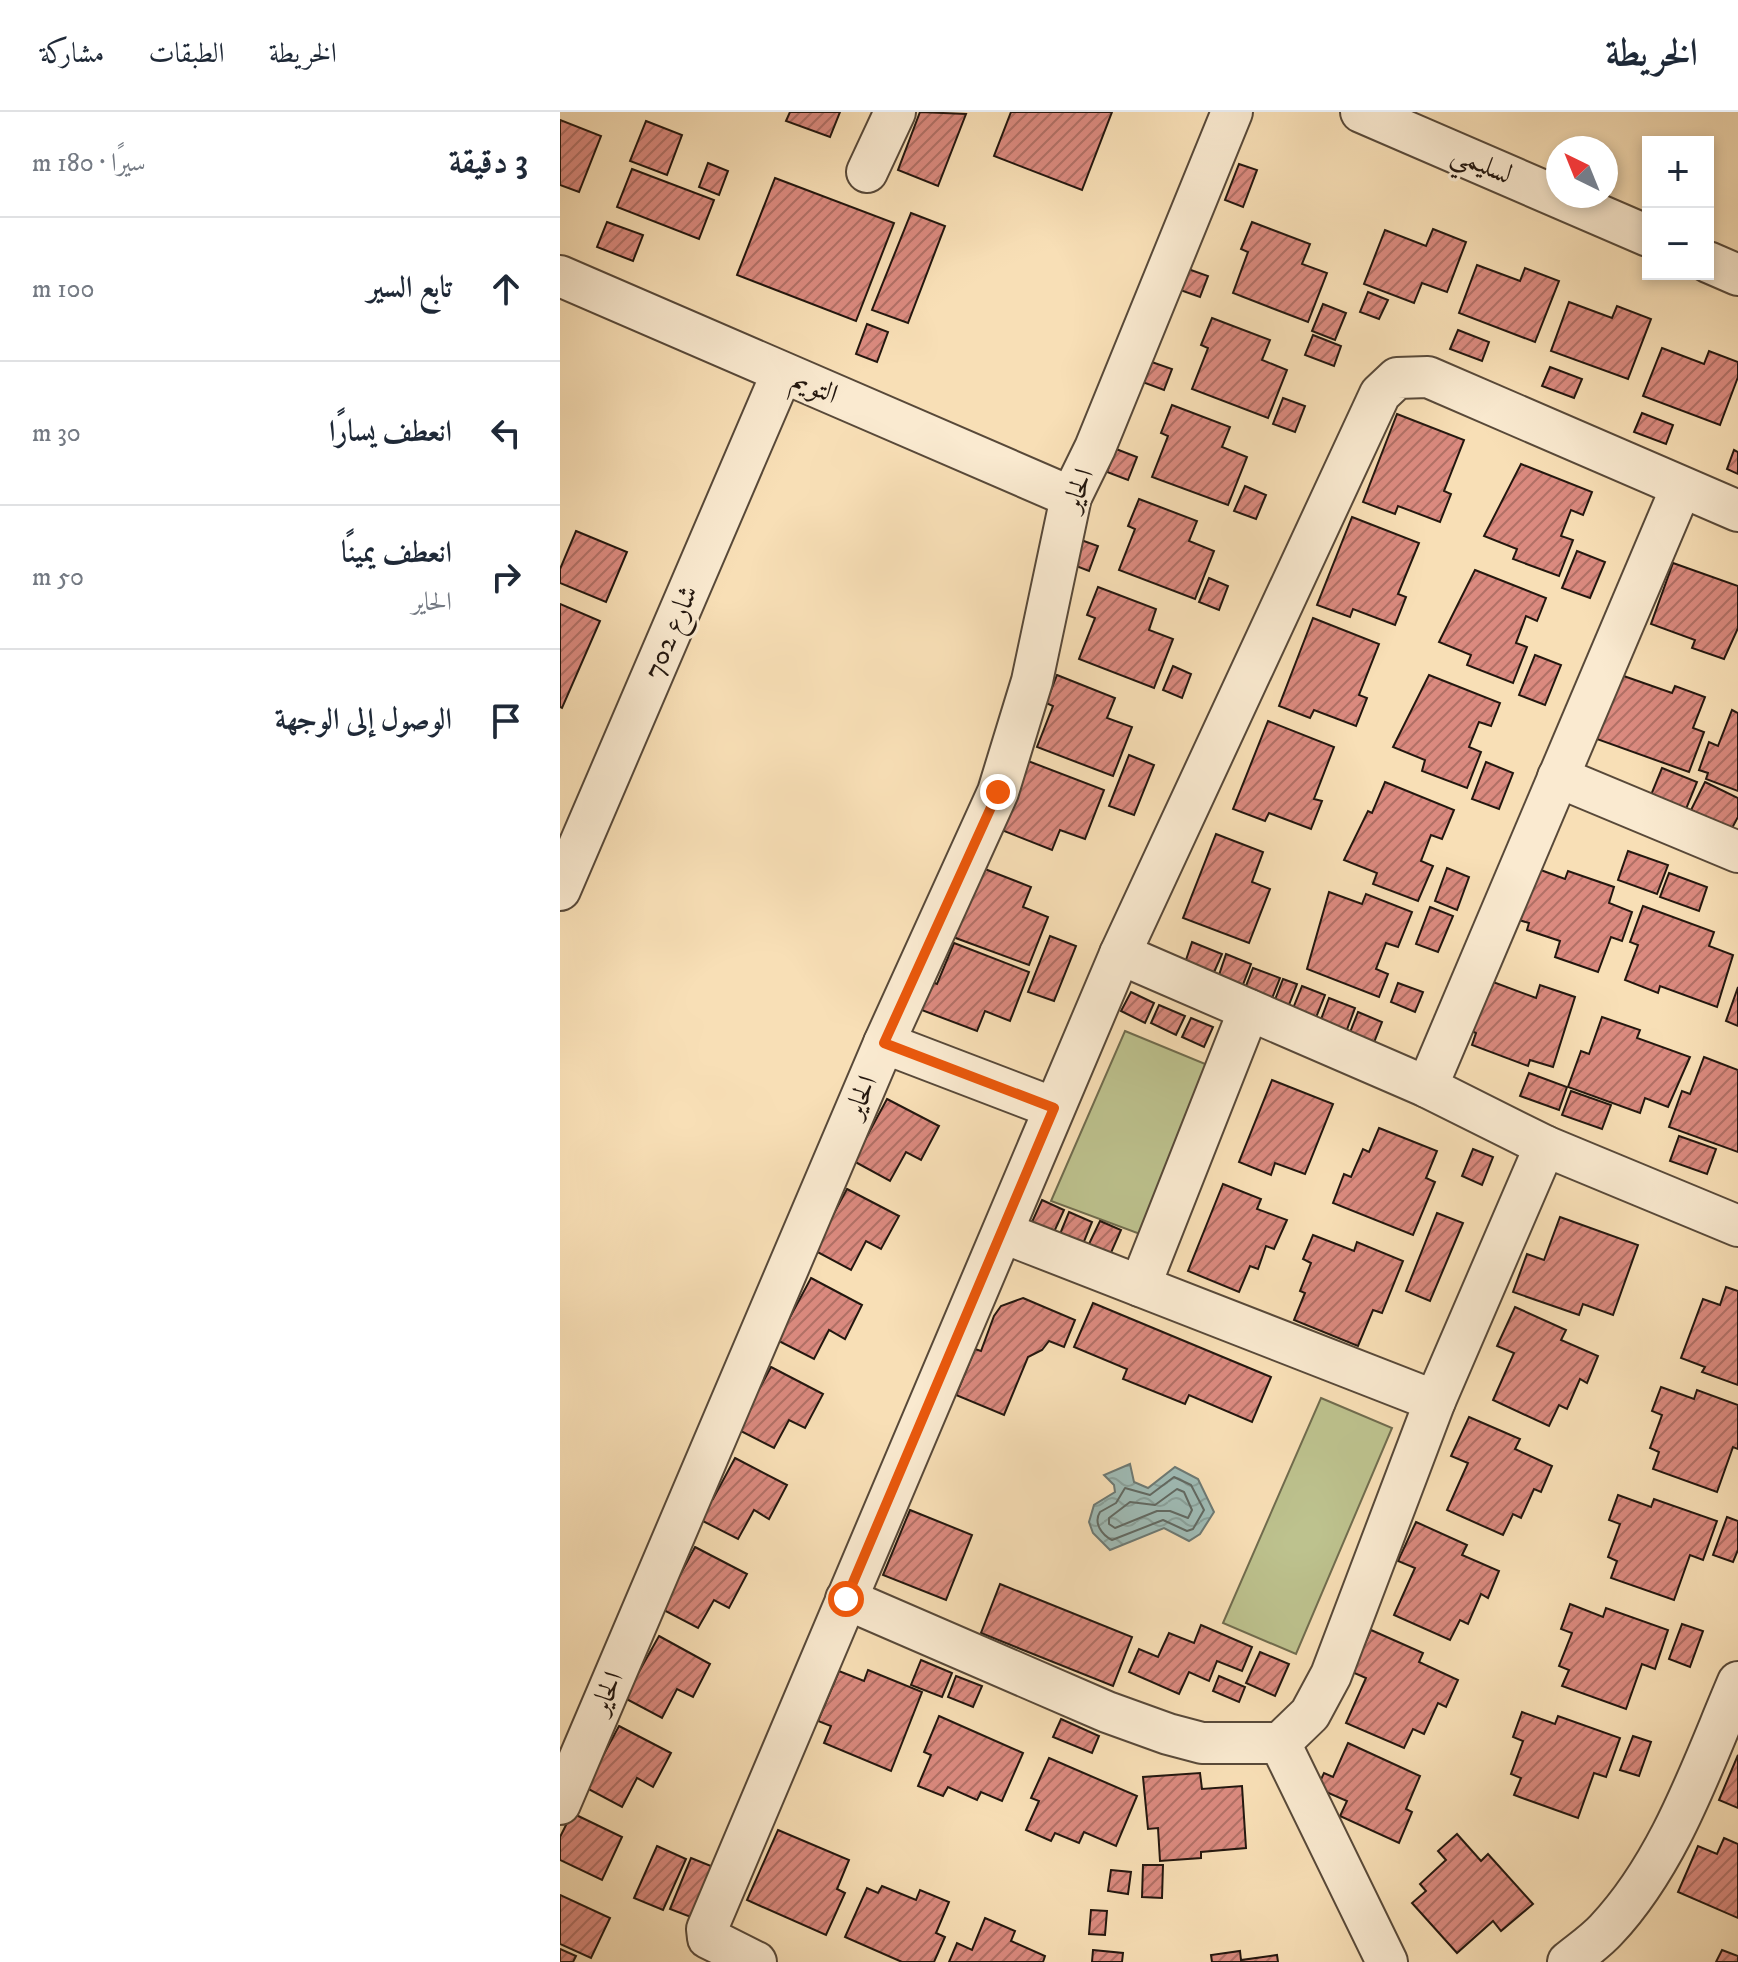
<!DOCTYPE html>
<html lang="ar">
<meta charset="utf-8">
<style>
:root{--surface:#fff;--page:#f2f2f3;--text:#1f2937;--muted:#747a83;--line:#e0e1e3}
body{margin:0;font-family:"IM FELL DW Pica",Amiri,serif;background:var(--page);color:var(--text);direction:rtl}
.controls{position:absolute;right:24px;top:24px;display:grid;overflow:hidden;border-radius:0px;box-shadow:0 4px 12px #0003}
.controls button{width:72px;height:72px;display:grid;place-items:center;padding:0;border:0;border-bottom:2px solid var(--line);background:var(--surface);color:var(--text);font:40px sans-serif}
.compass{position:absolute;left:986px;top:24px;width:72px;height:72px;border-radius:50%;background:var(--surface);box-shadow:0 4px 12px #0003;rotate:317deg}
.stop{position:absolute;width:24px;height:24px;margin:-18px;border:6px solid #ea580c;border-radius:50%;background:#fff}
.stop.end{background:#ea580c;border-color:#fff;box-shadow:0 2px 8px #0008}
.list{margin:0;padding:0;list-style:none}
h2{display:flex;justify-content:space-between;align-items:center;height:104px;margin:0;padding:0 32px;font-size:34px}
h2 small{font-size:26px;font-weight:400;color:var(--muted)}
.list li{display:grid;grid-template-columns:52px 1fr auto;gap:24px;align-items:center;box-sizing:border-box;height:144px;padding:0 32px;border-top:2px solid var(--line)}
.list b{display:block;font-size:30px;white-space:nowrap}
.list p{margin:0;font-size:26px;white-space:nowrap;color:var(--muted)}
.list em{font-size:26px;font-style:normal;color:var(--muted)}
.icon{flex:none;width:44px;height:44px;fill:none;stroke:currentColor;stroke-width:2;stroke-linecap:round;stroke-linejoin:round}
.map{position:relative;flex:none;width:1178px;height:1850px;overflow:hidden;direction:ltr}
header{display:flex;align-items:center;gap:48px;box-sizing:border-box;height:112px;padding:0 40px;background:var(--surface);border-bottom:2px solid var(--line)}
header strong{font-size:38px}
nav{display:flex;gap:44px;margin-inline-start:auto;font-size:28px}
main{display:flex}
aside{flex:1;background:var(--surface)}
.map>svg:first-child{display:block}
</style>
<header>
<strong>الخريطة</strong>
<nav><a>الخريطة</a><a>الطبقات</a><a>مشاركة</a></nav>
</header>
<main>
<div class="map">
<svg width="1178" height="1850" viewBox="0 0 1178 1850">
<defs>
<pattern id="water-waves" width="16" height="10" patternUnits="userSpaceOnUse" patternTransform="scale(2)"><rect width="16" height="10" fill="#9fbbb5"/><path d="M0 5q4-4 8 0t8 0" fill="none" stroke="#89a09a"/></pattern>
<pattern id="building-hatch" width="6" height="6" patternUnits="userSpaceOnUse" patternTransform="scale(2)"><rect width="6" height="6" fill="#db8a7f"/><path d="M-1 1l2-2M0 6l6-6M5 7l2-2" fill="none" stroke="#b17066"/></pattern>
</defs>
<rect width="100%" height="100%" fill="#f8dfb6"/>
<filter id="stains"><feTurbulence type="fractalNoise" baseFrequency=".0025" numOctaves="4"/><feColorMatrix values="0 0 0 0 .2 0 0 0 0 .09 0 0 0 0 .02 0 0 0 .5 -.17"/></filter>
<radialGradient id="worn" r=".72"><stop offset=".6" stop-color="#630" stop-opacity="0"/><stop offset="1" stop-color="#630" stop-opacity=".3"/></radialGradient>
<g fill="#bdc28e" stroke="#706c4e" stroke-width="2">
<polygon points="565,919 655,956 580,1122 491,1089"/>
<polygon points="761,1286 832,1316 736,1542 663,1511"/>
</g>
<polygon fill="url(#water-waves)" stroke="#6d7973" stroke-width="2" points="570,1352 574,1370 588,1376 615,1355 638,1367 654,1400 640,1422 629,1429 604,1416 550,1438 533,1421 529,1410 534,1393 555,1380 554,1373 544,1363"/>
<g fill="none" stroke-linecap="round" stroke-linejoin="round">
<g stroke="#616962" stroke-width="2">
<path d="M614,1365L631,1373L644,1398L633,1417L627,1419L603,1408L552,1428C542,1423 533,1411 540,1400L556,1391L565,1376L590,1383Z"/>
<polygon points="617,1377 624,1380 632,1398 628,1406 610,1399 597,1399 555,1416 549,1412 549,1406 570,1390 595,1393"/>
</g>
</g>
<g fill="url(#building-hatch)" stroke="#23170f" stroke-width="2">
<polygon points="230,0 280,0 270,25 226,9"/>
<polygon points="360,0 406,2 378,74 338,58"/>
<polygon points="451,0 552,0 522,78 434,44"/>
<polygon points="0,8 41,24 19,80 0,73"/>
<polygon points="86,9 122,23 107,63 70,49"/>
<polygon points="148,51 168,59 159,83 139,75"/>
<polygon points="679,52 697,58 683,95 665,88"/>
<polygon points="72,57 154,88 139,127 57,95"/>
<polygon points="215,66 334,111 296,209 177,163"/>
<polygon points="351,101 385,114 348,211 312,198"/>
<polygon points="47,110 83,123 73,149 37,135"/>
<polygon points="692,110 750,132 742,152 767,161 748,210 673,181 688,140 681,137"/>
<polygon points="873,117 906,130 887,180 862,171 854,191 804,172 825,118 866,134"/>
<polygon points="917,153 960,169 965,156 999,169 975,230 899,201"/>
<polygon points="628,157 648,164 640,185 620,178"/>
<polygon points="808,180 828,188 819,207 800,200"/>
<polygon points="1009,190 1052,206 1057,194 1091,207 1068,267 991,239"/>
<polygon points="763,192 786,201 775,228 752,219"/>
<polygon points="652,206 710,228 702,248 727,258 708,306 632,277 648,236 641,233"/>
<polygon points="307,212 328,220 317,250 296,242"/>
<polygon points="898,218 929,230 922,249 890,237"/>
<polygon points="753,223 781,234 774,254 745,243"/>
<polygon points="1102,236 1144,252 1149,239 1178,250 1178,265 1160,313 1083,284"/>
<polygon points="586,248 612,257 604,278 577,268"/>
<polygon points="990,255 1022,267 1014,286 982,274"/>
<polygon points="723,286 745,294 735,320 713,312"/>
<polygon points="612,293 670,315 662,335 687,345 668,393 592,365 608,324 601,321"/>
<polygon points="1082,301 1113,313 1106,332 1074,320"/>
<polygon points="837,302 904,328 884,379 891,382 880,410 838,394 835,402 803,390"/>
<polygon points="556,337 577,345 568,368 547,360"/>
<polygon points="1174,338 1178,340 1178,362 1167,357"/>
<polygon points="961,352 1032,380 1023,403 1011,398 1001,424 1013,428 999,464 953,447 957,437 924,424"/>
<polygon points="685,374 706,383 696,407 674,399"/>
<polygon points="579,387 637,409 629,429 654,439 635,487 559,458 575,417 568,414"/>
<polygon points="792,405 859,431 838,482 846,485 835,513 793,497 790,505 757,493"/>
<polygon points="16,419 67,440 46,490 0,471 0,457"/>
<polygon points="521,428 538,434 529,459 511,452"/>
<polygon points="1017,439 1045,450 1030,486 1002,476"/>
<polygon points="1113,451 1178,474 1178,516 1164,547 1132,536 1135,528 1091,512"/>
<polygon points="915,458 986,486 977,509 966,504 956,531 967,535 953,571 907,553 911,543 879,530"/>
<polygon points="649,466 668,474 659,498 639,490"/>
<polygon points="538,475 596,497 589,518 613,527 594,576 519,547 535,506 527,503"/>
<polygon points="0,492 40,509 2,596 0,595"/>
<polygon points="753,506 819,532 799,583 807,586 796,614 754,598 750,606 719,594"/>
<polygon points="975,543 1001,553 985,593 959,583"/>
<polygon points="613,554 631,562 622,586 603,578"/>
<polygon points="1058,562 1112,581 1115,574 1145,585 1133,616 1144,620 1129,660 1034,626"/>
<polygon points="497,563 555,586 547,606 572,615 553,664 477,635 493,594 486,591"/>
<polygon points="869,563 940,591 931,614 919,610 909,635 921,640 907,676 862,659 865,648 833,635"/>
<polygon points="1172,598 1178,601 1178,679 1146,667 1148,661 1139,658 1149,630 1158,634"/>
<polygon points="708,609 774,635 754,687 762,689 751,717 709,701 705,709 673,697"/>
<polygon points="569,643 594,653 574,703 549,694"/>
<polygon points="468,649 544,678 525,727 500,718 492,738 434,715"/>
<polygon points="926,650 953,661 939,697 912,687"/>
<polygon points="1102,656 1137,670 1126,697 1091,683"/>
<polygon points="825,670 894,698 882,727 871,723 861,749 873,754 858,789 813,772 817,761 784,748 808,699 812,701"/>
<polygon points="1145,670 1178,686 1178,705 1171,718 1131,698"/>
<polygon points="656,722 703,740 692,770 710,777 689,831 623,806"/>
<polygon points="1068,739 1108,753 1097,782 1058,768"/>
<polygon points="412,752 471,775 463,795 488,805 469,853 393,825"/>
<polygon points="887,756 909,765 897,798 875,789"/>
<polygon points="978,757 1005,767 1008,759 1054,775 1049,791 1072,800 1062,829 1051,825 1038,860 995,845 1000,829 967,818 969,811 959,808"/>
<polygon points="1109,761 1147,775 1139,799 1100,785"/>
<polygon points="769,780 802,792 806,782 852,800 838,835 826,831 816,857 828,862 819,885 747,857"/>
<polygon points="1083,794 1154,820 1149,834 1173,843 1157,895 1100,874 1098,881 1065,868 1078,833 1070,830"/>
<polygon points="870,795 893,804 878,840 856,832"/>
<polygon points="490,824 516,834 494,889 468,880"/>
<polygon points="632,830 662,842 652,865 624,854"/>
<polygon points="394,831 469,860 450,909 425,899 417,919 359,897 370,869 377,872"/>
<polygon points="666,842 691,852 682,875 658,866"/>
<polygon points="693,856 720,866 711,889 684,879"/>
<polygon points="723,867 737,872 727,898 713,893"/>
<polygon points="925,867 976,886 980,873 1015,885 993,955 970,948 968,954 912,933 916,921 907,917"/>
<polygon points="838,871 863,880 855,900 831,890"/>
<polygon points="742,874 765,883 755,908 732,899"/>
<polygon points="1178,875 1178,914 1166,909"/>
<polygon points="571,880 594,891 585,911 561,899"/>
<polygon points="769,886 795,896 786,920 760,910"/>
<polygon points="599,893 625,904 616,923 591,911"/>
<polygon points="798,900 822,910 813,933 789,923"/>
<polygon points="1042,905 1080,918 1077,926 1130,945 1108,995 1085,986 1080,1001 1008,975 1021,939 1029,942"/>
<polygon points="631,906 653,915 644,935 622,925"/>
<polygon points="1144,945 1178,958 1178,1040 1109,1015 1122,979 1130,982"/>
<polygon points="969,961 1007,975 999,998 960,984"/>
<polygon points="712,968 773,992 745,1062 715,1051 711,1063 679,1050"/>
<polygon points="1011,979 1051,993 1042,1017 1002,1003"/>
<polygon points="327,987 379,1014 361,1048 346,1040 330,1069 288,1046 299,1025 305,1028"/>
<polygon points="819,1016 877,1039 866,1066 875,1070 853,1123 773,1091 784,1062 791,1065 803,1037 809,1040"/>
<polygon points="1119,1024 1156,1037 1147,1062 1110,1049"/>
<polygon points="913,1037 933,1045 922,1073 902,1064"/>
<polygon points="663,1072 701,1087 697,1097 727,1108 714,1137 706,1134 698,1157 690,1154 679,1180 628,1159"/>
<polygon points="287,1077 339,1104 321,1137 306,1129 291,1158 248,1135 265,1118"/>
<polygon points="482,1088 504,1098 494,1120 472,1110"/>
<polygon points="509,1100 532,1110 523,1132 500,1122"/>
<polygon points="877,1101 903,1111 870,1189 846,1179"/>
<polygon points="1000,1105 1078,1133 1053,1203 1023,1192 1019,1203 953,1180 967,1142 984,1148"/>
<polygon points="540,1109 561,1118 550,1143 528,1134"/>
<polygon points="753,1123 794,1139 797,1130 843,1149 822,1201 813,1198 798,1234 734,1208 745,1181 740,1179 751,1151 743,1147"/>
<polygon points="251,1166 302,1193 285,1227 269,1218 254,1247 211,1225 222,1204 229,1207"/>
<polygon points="1166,1175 1178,1179 1178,1273 1142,1260 1145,1255 1121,1246 1143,1187 1160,1193"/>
<polygon points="463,1186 515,1208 504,1235 489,1229 482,1238 468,1245 444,1303 396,1283 415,1237 421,1239 434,1204 441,1194"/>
<polygon points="533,1191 711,1265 692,1310 629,1283 625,1292 563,1267 567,1257 514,1235"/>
<polygon points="955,1195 1006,1218 1001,1228 1038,1244 1027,1271 1020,1267 1007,1297 999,1293 989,1314 933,1288 954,1241 937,1234"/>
<polygon points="211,1255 263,1282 245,1316 229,1308 214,1336 171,1314 189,1296"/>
<polygon points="1101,1275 1134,1287 1137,1278 1178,1293 1178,1337 1173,1335 1157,1380 1093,1357 1099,1340 1090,1336 1102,1303 1092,1299"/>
<polygon points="909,1305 960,1327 955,1337 992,1354 981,1380 974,1377 961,1406 953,1402 943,1423 887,1398 908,1351 891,1344"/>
<polygon points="175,1346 227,1373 209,1407 194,1398 178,1427 135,1405 147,1384 153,1387"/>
<polygon points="1058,1383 1091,1395 1094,1387 1157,1409 1143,1448 1130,1443 1114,1488 1051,1466 1057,1449 1048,1445 1060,1412 1049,1408"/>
<polygon points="350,1398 412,1423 386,1488 323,1463"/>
<polygon points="1167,1405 1178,1409 1178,1438 1173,1450 1153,1443"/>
<polygon points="856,1410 907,1433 902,1443 939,1459 928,1486 921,1482 908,1512 900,1508 890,1528 834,1503 855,1456 838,1449"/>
<polygon points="135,1435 187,1462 169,1496 154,1488 138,1516 96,1494 113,1476"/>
<polygon points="440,1472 572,1525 553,1574 421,1521"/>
<polygon points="1010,1492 1043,1505 1046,1496 1108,1518 1095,1557 1082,1552 1066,1597 1002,1574 1009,1558 999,1554 1012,1521 1001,1517"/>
<polygon points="1122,1512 1143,1519 1130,1555 1109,1547"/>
<polygon points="641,1513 692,1535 682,1559 657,1549 649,1569 629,1560 619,1582 569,1560 579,1537 598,1545 609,1521 634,1531"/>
<polygon points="811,1518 863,1541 859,1550 898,1568 886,1595 878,1591 864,1622 853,1617 844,1636 786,1611 806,1566 792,1560"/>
<polygon points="99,1524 150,1552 133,1585 117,1577 102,1606 59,1583 70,1562 76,1565"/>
<polygon points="700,1540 729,1552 715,1584 686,1571"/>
<polygon points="361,1548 392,1561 382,1585 351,1573"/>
<polygon points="308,1558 362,1580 331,1659 264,1631 271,1614 258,1609 279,1559 304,1569"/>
<polygon points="396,1564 422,1574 413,1595 388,1585"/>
<polygon points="659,1564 685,1575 679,1590 653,1579"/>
<polygon points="962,1600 995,1612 998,1604 1060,1626 1046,1665 1034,1661 1018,1706 954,1683 961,1666 951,1662 963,1629 953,1625"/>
<polygon points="379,1604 463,1641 442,1689 421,1680 417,1688 388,1675 383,1684 358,1674 371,1643 364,1640"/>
<polygon points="501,1607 539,1624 532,1641 493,1625"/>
<polygon points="59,1614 111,1641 93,1675 77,1666 62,1695 19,1672 37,1655"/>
<polygon points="1073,1624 1091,1630 1079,1664 1060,1658"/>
<polygon points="788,1631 860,1664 846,1697 852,1700 839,1731 780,1704 787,1689 757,1676 764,1661 773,1665"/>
<polygon points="1178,1643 1178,1696 1159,1688"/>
<polygon points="489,1646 577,1684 556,1734 524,1720 519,1731 495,1721 491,1729 466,1718 479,1689 471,1686"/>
<polygon points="640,1661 642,1677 682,1674 686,1736 641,1740 641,1746 600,1749 598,1716 588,1717 583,1665"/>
<polygon points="12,1701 62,1725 42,1768 0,1748 0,1725"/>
<polygon points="218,1718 289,1748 277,1777 285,1781 266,1823 187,1788"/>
<polygon points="897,1722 921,1749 928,1742 973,1792 941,1819 933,1809 897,1841 852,1791 866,1779 860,1772 886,1748 878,1739"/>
<polygon points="1164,1726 1178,1732 1178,1806 1118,1780 1138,1734 1157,1742"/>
<polygon points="97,1734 126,1747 103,1798 74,1786"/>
<polygon points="131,1746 156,1756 136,1807 110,1797"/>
<polygon points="583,1753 603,1753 602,1786 582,1785"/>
<polygon points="551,1758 571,1760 568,1782 548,1779"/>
<polygon points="322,1774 356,1788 360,1778 389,1790 376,1821 385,1825 374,1850 342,1850 285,1825 307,1776 318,1781"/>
<polygon points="0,1783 50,1806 31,1846 0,1832"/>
<polygon points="531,1798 547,1799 545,1823 529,1822"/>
<polygon points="425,1806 455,1819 451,1829 485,1844 483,1850 389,1850 397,1831 412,1838"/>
<polygon points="0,1837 16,1844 13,1850 0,1850"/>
<polygon points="533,1838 563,1841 562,1850 532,1850"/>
<polygon points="1162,1838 1178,1844 1178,1850 1156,1850"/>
<polygon points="680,1839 681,1848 717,1843 718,1850 652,1850 651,1843"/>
</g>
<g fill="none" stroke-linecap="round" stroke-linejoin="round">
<g stroke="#584939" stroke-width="44">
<g id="minor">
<polyline points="801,0 1088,124"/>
<polyline points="307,60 335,0"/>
<polyline points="1148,150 1178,163"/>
<polyline points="0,164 511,385"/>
<polyline points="998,665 1178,740"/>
<polyline points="0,778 222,261"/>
<polyline points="560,842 867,975 985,1034"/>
<polyline points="324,931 494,996"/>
<polyline points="867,975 1121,376"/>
<polyline points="444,1121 875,1289"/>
<polyline points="580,1174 689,898"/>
<polyline points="286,1487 547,1600 608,1622 642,1631 720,1631 750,1602 771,1563 875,1289 985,1034 1178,1114"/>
<polyline points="720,1631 827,1850"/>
<polyline points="0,1692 324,931 438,680 472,569 511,385 535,336 672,0"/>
<polyline points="196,1850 148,1826 147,1817 560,842 820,282 837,266 868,265 1178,399"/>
<path d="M1008,1850C1020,1840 1035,1830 1046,1818C1110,1750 1142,1654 1178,1570"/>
</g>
</g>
<use href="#minor" stroke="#faead0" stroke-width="40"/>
</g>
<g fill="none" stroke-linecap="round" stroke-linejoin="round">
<polyline stroke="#ea580c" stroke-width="10" points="286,1487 494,996 324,931 438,680"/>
</g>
<g text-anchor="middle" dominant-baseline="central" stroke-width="6" stroke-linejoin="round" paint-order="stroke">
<g font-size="28" fill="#23170f" stroke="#faead0">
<text transform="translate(922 52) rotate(23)">لسليمي</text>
<text transform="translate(255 275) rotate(23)">التويم</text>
<text transform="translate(518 378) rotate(-69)">الحاير</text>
<text transform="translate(111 520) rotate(-67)">شارع 702</text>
<text transform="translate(301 985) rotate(-67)">الحاير</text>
<text transform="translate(47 1581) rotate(-67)">الحاير</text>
</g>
</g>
<rect width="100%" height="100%" filter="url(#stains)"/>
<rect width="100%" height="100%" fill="url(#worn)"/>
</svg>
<div class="controls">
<button>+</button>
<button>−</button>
</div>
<svg class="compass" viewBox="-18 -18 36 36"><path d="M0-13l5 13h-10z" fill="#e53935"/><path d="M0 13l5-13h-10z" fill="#747a83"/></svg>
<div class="stop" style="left:286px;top:1487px"></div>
<div class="stop end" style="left:438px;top:680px"></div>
</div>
<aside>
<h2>3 دقيقة<small>سيرًا · 180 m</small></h2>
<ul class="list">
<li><svg class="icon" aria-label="ahead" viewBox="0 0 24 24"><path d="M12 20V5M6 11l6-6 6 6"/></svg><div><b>تابع السير</b></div><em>100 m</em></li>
<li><svg class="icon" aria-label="left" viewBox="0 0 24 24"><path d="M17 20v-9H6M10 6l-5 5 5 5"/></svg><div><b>انعطف يسارًا</b></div><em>30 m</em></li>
<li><svg class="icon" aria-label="right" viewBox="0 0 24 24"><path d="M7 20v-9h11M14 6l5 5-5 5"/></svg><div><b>انعطف يمينًا</b><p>الحاير</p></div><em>50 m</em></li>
<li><svg class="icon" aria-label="arrive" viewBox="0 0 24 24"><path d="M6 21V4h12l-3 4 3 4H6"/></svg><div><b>الوصول إلى الوجهة</b></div></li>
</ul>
</aside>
</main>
